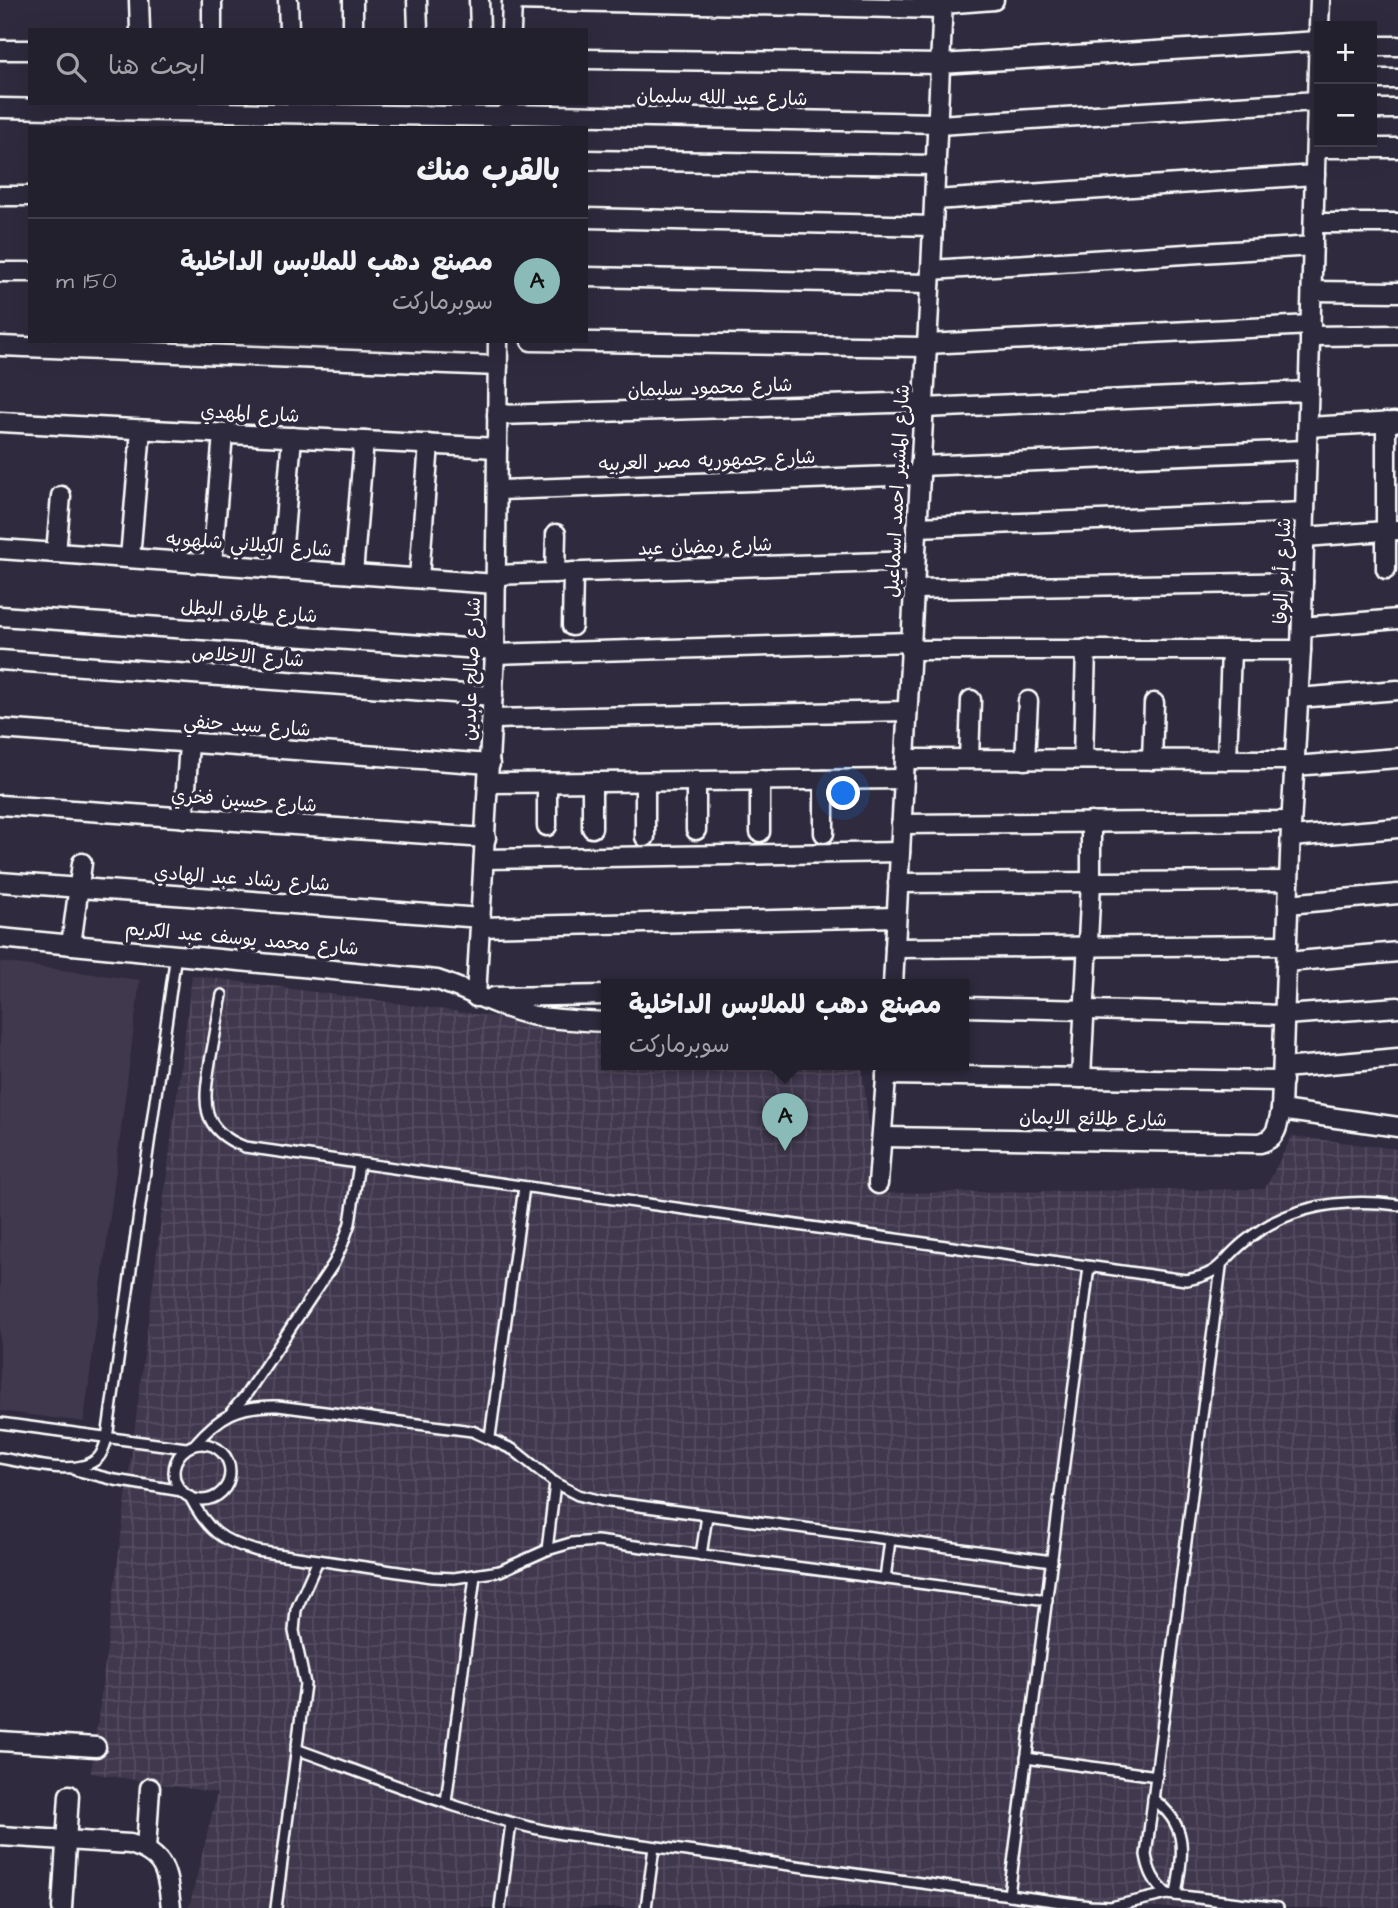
<!DOCTYPE html>
<html lang="ar">
<meta charset="utf-8">
<style>
:root{--surface:#23202e;--page:#2f2d3a;--text:#f1f3f6;--muted:#a3a3aa;--line:#403e4a;--accent:#8bbbb9}
body{margin:0;font-family:"Architects Daughter","Playpen Sans Arabic",sans-serif;background:var(--page);color:var(--text);direction:rtl}
.controls{position:absolute;right:21px;top:21px;display:grid;overflow:hidden;border-radius:0px;box-shadow:0 7px 28px #0002}
.controls button{width:63px;height:63px;display:grid;place-items:center;padding:0;border:0;border-bottom:2px solid var(--line);background:var(--surface);color:var(--text);font:35px sans-serif}
.you{position:absolute;left:844px;top:794px;width:24px;height:24px;margin:-18px;border:5px solid #fff;border-radius:50%;background:#1a73e8;box-shadow:0 0 0 10px #1a73e833}
.badge{display:grid;place-items:center;width:46px;height:46px;border-radius:50%;background:var(--accent);color:#111;font-size:23px;font-weight:700}
.pin{position:absolute;translate:-50% -58px;filter:drop-shadow(0 2px 4px #0008)}
.pin::after{content:'';position:absolute;top:37px;width:24px;height:21px;background:inherit;clip-path:polygon(0 0,100% 0,50% 100%)}
.popup{position:absolute;left:601px;top:979px;width:368px;height:91px;box-sizing:border-box;display:grid;place-content:center;border-radius:0px;background:var(--surface);filter:drop-shadow(0 2px 5px #0005);font-size:23px;white-space:nowrap;color:var(--muted)}
.popup b{font-size:26px;color:var(--text)}
.popup::after{content:'';position:absolute;left:50%;top:100%;margin-left:-14px;border:14px solid transparent;border-top-color:var(--surface)}
.list{margin:0;padding:0;list-style:none}
h2{display:flex;justify-content:space-between;align-items:center;height:91px;margin:0;padding:0 28px;font-size:30px}
h2 small{font-size:23px;font-weight:400;color:var(--muted)}
.list li{display:grid;grid-template-columns:46px 1fr auto;gap:21px;align-items:center;box-sizing:border-box;height:126px;padding:0 28px;border-top:2px solid var(--line)}
.list b{display:block;font-size:26px;white-space:nowrap}
.list p{margin:0;font-size:23px;white-space:nowrap;color:var(--muted)}
.list em{font-size:23px;font-style:normal;color:var(--muted)}
.icon{flex:none;width:38px;height:38px;fill:none;stroke:currentColor;stroke-width:2;stroke-linecap:round;stroke-linejoin:round}
.map{position:relative;flex:none;width:1398px;height:1908px;overflow:hidden;direction:ltr}
.search{position:absolute;background:var(--surface);box-shadow:0 7px 28px #0002;left:28px;top:28px;width:560px;height:77px;display:flex;align-items:center;gap:18px;box-sizing:border-box;padding:0 24px;border-radius:0px;color:var(--muted);font-size:26px}
.panel{position:absolute;background:var(--surface);box-shadow:0 7px 28px #0002;left:28px;top:126px;width:560px;height:217px;border-radius:0px;direction:rtl}
.map>svg:first-child{display:block}
</style>
<div class="map">
<svg width="1398" height="1908" viewBox="0 0 1398 1908">
<defs>
<pattern id="industrial-grid" width="8" height="8" patternUnits="userSpaceOnUse" patternTransform="scale(1.75)"><rect width="8" height="8" fill="#41384e"/><path d="M0 4h8M4 0v8" fill="none" stroke="#544c60"/></pattern>
</defs>
<rect width="100%" height="100%" fill="#2f2a3d"/>
<filter id="ink" filterUnits="userSpaceOnUse"><feTurbulence type="fractalNoise" baseFrequency=".0143" numOctaves="2"/><feDisplacementMap in="SourceGraphic" scale="14" xChannelSelector="R" yChannelSelector="G"/><feConvolveMatrix kernelMatrix="1 2 1 2 8 2 1 2 1" color-interpolation-filters="sRGB"/></filter>
<g filter="url(#ink)">
<polygon fill="#41384e" points="0,962 140,980 84,1422 0,1411"/>
<polygon fill="url(#industrial-grid)" points="192,975 606,1032 606,1065 862,1067 877,1193 1265,1189 1292,1136 1398,1149 1398,1908 189,1908 217,1793 91,1773"/>
<g fill="none" stroke-linecap="round" stroke-linejoin="round">
<g stroke="#fff" stroke-width="14">
<g id="service">
<path d="M222,995C218,1016 215,1036 211,1056C204,1099 197,1129 245,1147L1186,1280C1221,1274 1219,1263 1243,1243C1287,1205 1343,1198 1398,1205"/>
<polyline points="232,1411 245,1396 334,1263 343,1243 350,1223 359,1164"/>
<polyline points="0,1423 186,1448"/>
<polyline points="490,1437 524,1187"/>
<circle cx="202" cy="1472" r="28"/>
<path d="M195,1444C220,1415 239,1405 278,1406L472,1431L514,1450L555,1483L578,1495L602,1501L1052,1561"/>
<path d="M0,1458C27,1462 77,1478 98,1458C103,1453 105,1445 107,1438L176,954"/>
<polyline points="75,1470 115,1480 182,1491"/>
<path d="M190,1497C207,1530 221,1541 257,1551L432,1577L454,1578L500,1571L547,1550L571,1543L597,1541L1047,1600"/>
<polyline points="547,1550 555,1483"/>
<polyline points="701,1555 707,1516"/>
<polyline points="885,1579 890,1540"/>
<path d="M296,1749C383,1780 471,1817 562,1834L1090,1906L1111,1907L1167,1894L1278,1908"/>
<polyline points="1026,1758 1157,1776"/>
<path d="M1153,1799C1191,1827 1182,1855 1176,1895"/>
<polyline points="446,1802 475,1576"/>
<path d="M1167,1894C1154,1882 1149,1872 1146,1855L1221,1267"/>
<polyline points="1009,1895 1089,1267"/>
<polyline points="276,1908 305,1684 294,1631 296,1610 318,1560"/>
<polyline points="500,1908 511,1823"/>
<polyline points="646,1908 654,1847"/>
</g>
</g>
<g stroke="#fff" stroke-width="23">
<g id="minor">
<polyline points="139,0 140,30"/>
<polyline points="212,0 212,30"/>
<polyline points="288,0 289,30"/>
<polyline points="353,0 353,30"/>
<polyline points="417,0 418,30"/>
<polyline points="479,0 480,30"/>
<polyline points="942,4 994,0"/>
<polyline points="1319,26 1320,0"/>
<polyline points="511,30 512,0 942,9"/>
<polyline points="1372,46 1398,46"/>
<polyline points="0,50 30,50"/>
<polyline points="586,59 941,64 1319,41"/>
<polyline points="1372,79 1398,79"/>
<polyline points="0,108 505,117"/>
<polyline points="1372,109 1398,109"/>
<polyline points="505,114 939,123"/>
<polyline points="938,125 1317,101"/>
<polyline points="1316,148 1398,148"/>
<polyline points="586,160 936,165"/>
<polyline points="0,196 30,196"/>
<polyline points="935,200 1315,175"/>
<polyline points="586,218 933,226"/>
<polyline points="1314,223 1398,223"/>
<polyline points="931,270 1313,246"/>
<polyline points="0,272 30,272"/>
<polyline points="586,277 930,284"/>
<polyline points="1312,291 1398,292"/>
<polyline points="1310,336 1398,335"/>
<polyline points="531,341 926,347"/>
<polyline points="927,344 1311,325"/>
<polyline points="0,346 498,366"/>
<polyline points="924,408 1309,391"/>
<polyline points="497,415 924,402"/>
<polyline points="0,422 497,448"/>
<polyline points="1386,422 1386,569"/>
<polyline points="1308,427 1395,422"/>
<polyline points="920,466 1307,450"/>
<polyline points="497,490 920,475"/>
<polyline points="917,527 1305,512"/>
<polyline points="1305,537 1398,530"/>
<polyline points="0,549 496,584"/>
<polyline points="56,553 61,496"/>
<polyline points="130,558 141,430"/>
<polyline points="212,564 223,434"/>
<polyline points="281,569 292,437"/>
<polyline points="555,573 556,534"/>
<polyline points="353,574 364,441"/>
<polyline points="496,575 915,561"/>
<polyline points="419,578 429,444"/>
<polyline points="914,589 1303,582"/>
<polyline points="0,616 495,650"/>
<polyline points="572,626 573,572"/>
<polyline points="1302,627 1398,619"/>
<polyline points="910,650 1301,650"/>
<polyline points="495,654 911,642"/>
<polyline points="0,660 493,696"/>
<polyline points="1298,698 1398,690"/>
<polyline points="492,719 907,711"/>
<polyline points="0,729 490,764"/>
<polyline points="1083,758 1086,649"/>
<polyline points="905,759 1295,760"/>
<polyline points="969,759 971,700"/>
<polyline points="1025,760 1028,701"/>
<polyline points="1152,760 1154,703"/>
<polyline points="1227,760 1231,650"/>
<polyline points="1294,766 1398,758"/>
<polyline points="760,780 760,832"/>
<polyline points="824,780 824,833"/>
<polyline points="696,781 696,830"/>
<polyline points="592,782 592,828"/>
<polyline points="645,782 645,837"/>
<polyline points="489,783 904,779"/>
<polyline points="547,783 547,826"/>
<polyline points="0,805 486,838"/>
<polyline points="184,818 189,743"/>
<polyline points="901,824 1291,821"/>
<polyline points="1291,837 1398,828"/>
<polyline points="484,859 900,852"/>
<polyline points="0,882 481,918"/>
<polyline points="898,883 1289,881"/>
<polyline points="1288,904 1398,894"/>
<polyline points="481,927 896,917"/>
<path d="M0,938L437,980C471,991 504,1011 541,1017C562,1020 585,1021 606,1022"/>
<polyline points="71,945 82,863"/>
<polyline points="895,948 1287,945"/>
<polyline points="1287,962 1398,952"/>
<polyline points="893,985 931,270 943,0"/>
<polyline points="476,997 495,654 498,341"/>
<polyline points="494,997 606,995"/>
<polyline points="964,1007 1285,1015 1398,1007"/>
<polyline points="1283,1068 1398,1058"/>
<polyline points="886,1075 1283,1081"/>
<polyline points="1081,1078 1091,882 1091,822"/>
<polyline points="1281,1110 1398,1127"/>
<path d="M882,1137L1260,1143C1277,1139 1278,1125 1281,1110L1291,827L1301,650L1319,32"/>
<polyline points="878,1184 887,1065"/>
<polyline points="0,1741 96,1747"/>
<path d="M0,1836L130,1844C167,1855 167,1874 171,1908"/>
<polyline points="146,1849 150,1788"/>
<polyline points="62,1908 69,1795"/>
</g>
</g>
<use href="#service" stroke="#2f2a3d" stroke-width="9"/>
<use href="#minor" stroke="#2f2a3d" stroke-width="18"/>
</g>
</g>
<g text-anchor="middle" dominant-baseline="central" stroke-width="7" stroke-linejoin="round" paint-order="stroke">
<g font-size="19" fill="#fff" stroke="#2f2a3d">
<text transform="translate(722 98) rotate(1)">شارع عبد الله سليمان</text>
<text transform="translate(710 388) rotate(-2)">شارع محمود سليمان</text>
<text transform="translate(250 414) rotate(3)">شارع المهدي</text>
<text transform="translate(707 461) rotate(-2)">شارع جمهوريه مصر العربيه</text>
<text transform="translate(898 491) rotate(-87)">شارع المشير احمد اسماعيل</text>
<text transform="translate(249 545) rotate(4)">شارع الكيلاني شلهوبه</text>
<text transform="translate(705 547) rotate(-2)">شارع رمضان عيد</text>
<text transform="translate(1283 571) rotate(-88)">شارع أبو الوفا</text>
<text transform="translate(249 612) rotate(4)">شارع طارق البطل</text>
<text transform="translate(248 657) rotate(4)">شارع الاخلاص</text>
<text transform="translate(472 669) rotate(-88)">شارع صالح عابدين</text>
<text transform="translate(247 726) rotate(4)">شارع سيد حنفي</text>
<text transform="translate(244 801) rotate(4)">شارع حسين فخري</text>
<text transform="translate(242 879) rotate(4)">شارع رشاد عبد الهادي</text>
<text transform="translate(242 939) rotate(5)">شارع محمد يوسف عبد الكريم</text>
<text transform="translate(1093 1119) rotate(1)">شارع طلائع الايمان</text>
</g>
</g>
</svg>
<div class="controls">
<button>+</button>
<button>−</button>
</div>
<div class="you"></div>
<div class="pin badge" style="left:785px;top:1151px">A</div>
<div class="popup"><b>مصنع دهب للملابس الداخلية</b>سوبرماركت</div>
<div class="search"><svg class="icon" aria-label="search" viewBox="0 0 24 24"><circle cx="10" cy="10" r="6"/><path d="M15 15l6 6"/></svg>ابحث هنا</div>
<section class="panel">
<h2>بالقرب منك<small></small></h2>
<ul class="list">
<li><span class="badge">A</span><div><b>مصنع دهب للملابس الداخلية</b><p>سوبرماركت</p></div><em>150 m</em></li>
</ul>
</section>
</div>
